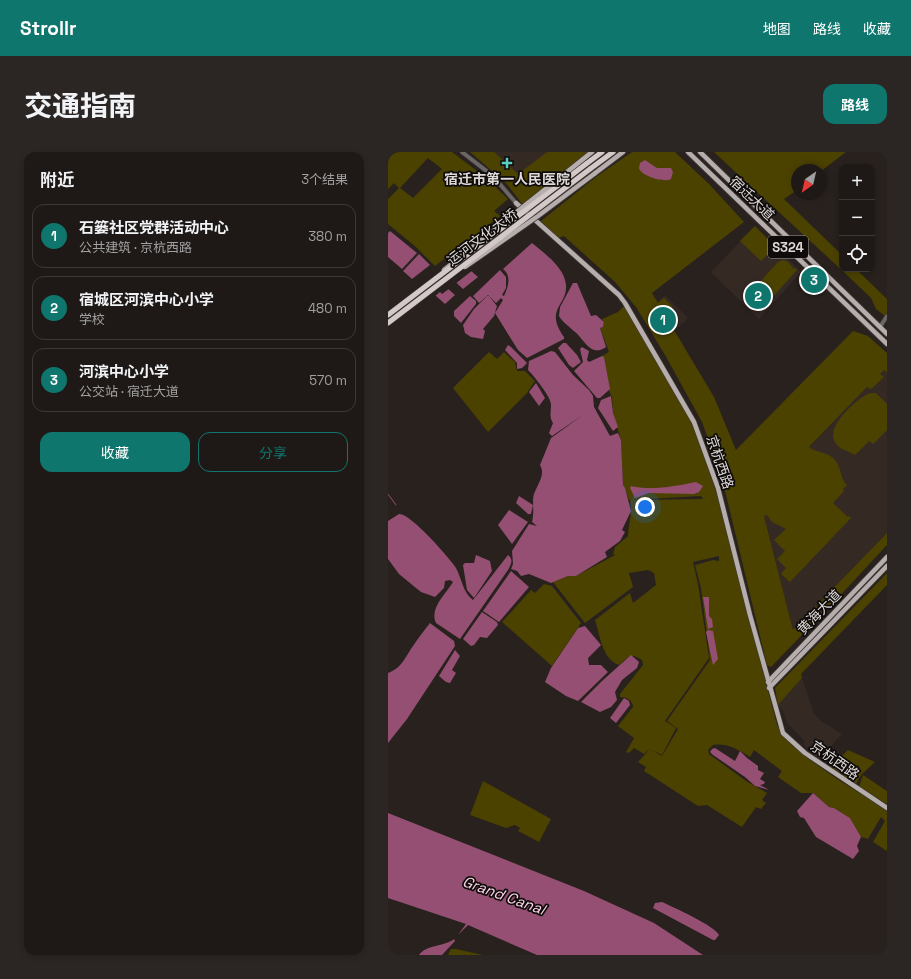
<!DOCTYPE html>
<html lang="zh">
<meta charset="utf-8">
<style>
:root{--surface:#1e1916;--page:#2b2623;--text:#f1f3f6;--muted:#a1a0a1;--line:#3c3835;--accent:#0f766e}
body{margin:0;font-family:"Space Grotesk","Noto Sans SC",sans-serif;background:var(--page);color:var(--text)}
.controls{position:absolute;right:12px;top:12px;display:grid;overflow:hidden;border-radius:8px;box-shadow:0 2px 6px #0003}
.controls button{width:36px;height:36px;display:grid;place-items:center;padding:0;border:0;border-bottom:1px solid var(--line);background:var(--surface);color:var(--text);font:20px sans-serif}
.compass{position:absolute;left:403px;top:12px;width:36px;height:36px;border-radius:50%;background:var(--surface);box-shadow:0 2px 6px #0003;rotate:214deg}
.you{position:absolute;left:257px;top:355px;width:14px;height:14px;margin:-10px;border:3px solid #fff;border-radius:50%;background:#1a73e8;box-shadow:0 0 0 6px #1a73e833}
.badge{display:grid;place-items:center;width:26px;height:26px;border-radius:50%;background:var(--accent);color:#fff;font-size:13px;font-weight:700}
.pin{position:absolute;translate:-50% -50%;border:2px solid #fff;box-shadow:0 1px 4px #0006}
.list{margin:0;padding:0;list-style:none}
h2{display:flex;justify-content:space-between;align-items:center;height:52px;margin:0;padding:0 16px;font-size:17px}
h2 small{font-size:13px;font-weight:400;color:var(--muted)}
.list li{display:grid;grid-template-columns:26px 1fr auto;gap:12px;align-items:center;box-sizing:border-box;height:64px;margin:0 8px 8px;padding:0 8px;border:1px solid var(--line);border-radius:12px}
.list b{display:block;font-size:15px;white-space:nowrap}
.list p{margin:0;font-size:13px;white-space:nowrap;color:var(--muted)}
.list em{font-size:13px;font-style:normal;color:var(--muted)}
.actions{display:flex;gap:8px;padding:12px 16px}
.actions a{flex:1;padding:9px 0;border:1px solid var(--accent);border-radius:12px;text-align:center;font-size:14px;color:var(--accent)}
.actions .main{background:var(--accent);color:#fff}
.icon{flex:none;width:22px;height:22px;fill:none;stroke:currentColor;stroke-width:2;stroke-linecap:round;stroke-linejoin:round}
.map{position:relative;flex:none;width:499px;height:803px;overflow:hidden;border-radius:12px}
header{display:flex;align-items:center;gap:24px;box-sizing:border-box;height:56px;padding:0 20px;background:var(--accent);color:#fff}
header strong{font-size:19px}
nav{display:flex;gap:22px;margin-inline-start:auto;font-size:14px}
.intro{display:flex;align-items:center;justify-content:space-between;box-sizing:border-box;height:96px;padding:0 24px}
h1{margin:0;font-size:28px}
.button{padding:10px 18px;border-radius:12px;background:var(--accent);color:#fff;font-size:14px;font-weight:700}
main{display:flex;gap:24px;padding:0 24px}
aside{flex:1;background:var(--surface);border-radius:12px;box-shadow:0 2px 6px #0003}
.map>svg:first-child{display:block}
</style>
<header>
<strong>Strollr</strong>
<nav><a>地图</a><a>路线</a><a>收藏</a></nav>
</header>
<div class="intro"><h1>交通指南</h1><a class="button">路线</a></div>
<main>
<aside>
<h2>附近<small>3个结果</small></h2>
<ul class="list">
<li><span class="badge">1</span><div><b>石篓社区党群活动中心</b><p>公共建筑 · 京杭西路</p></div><em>380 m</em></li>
<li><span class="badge">2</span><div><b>宿城区河滨中心小学</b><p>学校</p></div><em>480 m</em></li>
<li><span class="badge">3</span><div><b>河滨中心小学</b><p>公交站 · 宿迁大道</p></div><em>570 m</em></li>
</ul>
<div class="actions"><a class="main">收藏</a><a>分享</a></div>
</aside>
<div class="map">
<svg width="499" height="803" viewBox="0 0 499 803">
<rect width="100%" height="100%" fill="#28211e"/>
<g fill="#352924">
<polygon points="82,0 159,0 118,31"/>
<polygon points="367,74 413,120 371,167 323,120"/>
<polygon points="277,143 300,166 285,181 262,158"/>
<polygon points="496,218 499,221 499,381 405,478 372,347 479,235 495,225 491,222"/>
<polygon points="414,526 426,562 433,569 454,582 431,607 415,592 417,589 399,571 395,559 390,553"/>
</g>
<g fill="#4b4200" fill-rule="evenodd">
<path d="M0,0H64L97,25L120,47L106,59L112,64L47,114L28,95L0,72V47L11,36L6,31L0,37ZM40,6L54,17L25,46L12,36Z"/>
<polygon points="82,0 106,0 130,22 159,0 205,0 135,53 118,31"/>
<path d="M244,0H287L321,32L356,70L264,141L270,151L276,146L285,155L277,163L326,245L348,298L465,179L480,184L499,201V221L496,218L492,222L496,225L483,237L479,235L421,295C428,301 439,299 447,308C454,316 451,325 459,333L455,337L456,339L445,351L460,365L461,364L463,366L402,430L393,422L398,416L389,407L397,399L386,388L398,377L384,370L379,363L376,364L405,478L428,454L435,461L383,515L379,513L333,322L314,270L277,203L248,155L227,130L176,84L170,86L153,69L208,25Z"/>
<path d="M326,0H458L433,19L409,18V38L396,47L454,103V117H468L499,147V161L497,164L488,157L483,146C431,96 378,49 326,0Z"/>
<polygon points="367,74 387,95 373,109 352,89"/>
<polygon points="395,108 400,110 406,117 407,116 409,118 372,159 370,157 381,145 371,140 370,132 390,110"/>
<path d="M237,153L305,273L329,342L389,573C402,602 471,640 499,658V699L485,690L497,669L493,665L480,687L473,685L462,666L446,656L441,655L425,641H413L390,625L394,619L366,598L362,605C349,597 339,591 325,593L320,598L321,602L358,629L379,641L374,648L378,651L373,657L368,655L354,675L319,653L310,654L256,619L258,615L250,610L262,597L256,602L246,596L241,601L238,600L246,586L230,574L245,555C245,548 238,545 232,545V542L255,513L254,508C242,500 241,505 231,513C214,507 212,483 207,468L242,441L245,451L268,433L266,421L260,418L241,421L245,435L197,471L165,430L180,424H188L227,403L225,402L227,395L240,384C240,372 245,361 242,348L315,347L313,344L241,348L235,333L233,288L225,261L224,245L221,239L216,205L214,204L221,200L212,176L215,175L216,170L214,167L230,160ZM331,404V409L325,408L307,413L313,436L322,508L279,569L290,577L274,604L262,597L274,603L288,576L277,569L321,506L310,432L305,410Z"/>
<polygon points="101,200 109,207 116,200 127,210 129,219 137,219 147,229 139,241 100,280 65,236"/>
<path d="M482,241H488L499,252V278L485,292L481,289L467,303C460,298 452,299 447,290C437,275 469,246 482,241Z"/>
<polygon points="499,381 499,393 447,449 439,456 432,450"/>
<polygon points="499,421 499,433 413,522 414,526 390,553 387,536"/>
<polygon points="156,432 164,434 193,471 164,514 114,470 143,438 147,441"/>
<polygon points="460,598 487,610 473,623 468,632 442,615"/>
<polygon points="475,623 499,639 499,652 471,635"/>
<polygon points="95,629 163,667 151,690 130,679 132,676 127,673 118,676 82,663"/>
<polygon points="63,797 68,797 95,803 60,803"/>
</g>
<g fill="#944f72">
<path d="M257,8L269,16H283L285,20L283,27C276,31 253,24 251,16L252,11Z"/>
<polygon points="2,79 29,101 14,117 0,105 0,81"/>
<path d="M144,91C156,101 173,113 177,128C184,153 154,154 176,185V187L139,206L130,198L107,161L115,148L113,146L108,151L100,143L91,151L85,144L112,118L118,125V136L114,143L116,144C120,135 124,124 115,117Z"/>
<polygon points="31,102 42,113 24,127 15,119"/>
<polygon points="82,118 90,125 75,137 58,121"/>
<polygon points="48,126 67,143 57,152 39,136"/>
<path d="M185,131H189L203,164L208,163L216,170L215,175L212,176L218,195C203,206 196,187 187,180C182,175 175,171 171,164L172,155Z"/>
<polygon points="82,144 88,149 88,152 73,171 66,164 66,159"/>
<polygon points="99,144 101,144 109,154 106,164 95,177 97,179 95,187 83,185 77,181 75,173 86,157"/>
<polygon points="175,191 178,191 189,203 193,210 185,216 181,213 170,196"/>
<polygon points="120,193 123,195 139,211 134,216 129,217 129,211 117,198"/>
<polygon points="194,195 201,199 199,208 201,210 214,204 216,205 222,237 212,246 209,246 186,219 195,210 192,197"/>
<path d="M163,199L167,200L185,223L201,238L205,244L206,255L222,284L230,281L233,288L235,333L237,336L243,359L234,378L237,380L232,389L217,400L219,405L188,424H180L163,431L141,422L133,424L129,419L123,417L125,412L124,399L141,372L149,374L144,370C146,361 145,355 145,347C146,335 159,325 152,313L163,286L195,263L164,284L161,281L165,271C161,265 163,260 163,253C164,246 145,223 140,218L141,209Z"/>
<polygon points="148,231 157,246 151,254 141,240"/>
<polygon points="223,244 225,261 230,275 225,279 210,256 213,248"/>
<path d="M308,330L315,334L311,340L306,342L261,341L247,346L242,336L243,334C263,339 288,334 308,330Z"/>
<polygon points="131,344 145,353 143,362 140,362 128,351"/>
<polygon points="121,358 140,370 124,392 110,373"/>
<path d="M11,362C22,361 61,405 68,416C74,427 75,441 85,448L120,403C126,408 123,412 120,418L72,487L48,471C41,456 58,442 65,430L62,428L57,429L56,436L47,445L33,440L28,436L11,422L0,407V369Z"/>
<polygon points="88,403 102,409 104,419 86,446 79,438 75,413 77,411 86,411"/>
<polygon points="123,419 141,435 111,470 95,459"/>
<polygon points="315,445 321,445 321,464 324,467 325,475 320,477"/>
<polygon points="94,460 109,470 110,473 99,486 92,485 86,493 83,494 75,487"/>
<path d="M42,471L66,489L67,494L19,567L0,591V521C14,516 17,505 25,494C30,486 36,479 42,471Z"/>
<polygon points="197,474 213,493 200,506 201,513 213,513 220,520 190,549 178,544 157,530 163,516 190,476"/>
<polygon points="320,478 325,479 330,507 325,513 318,480"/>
<polygon points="67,498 72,504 64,518 68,521 62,531 58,530 51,524"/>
<polygon points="243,503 251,510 249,516 234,528 227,540 229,548 223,555 212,560 193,550 214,529"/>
<polygon points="236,546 241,549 242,553 228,571 222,566"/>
<polygon points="327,596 347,609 352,599 359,606 370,614 370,618 376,621 372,627 377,630 376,632 372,633 381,638 367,634 357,625 325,603 322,600 324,597"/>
<polygon points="425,641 441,655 446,656 462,666 473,685 469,694 471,699 465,707 428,685 416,666 412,665 409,659"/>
<polygon points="0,661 196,739 266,771 315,803 149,803 80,773 70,783 78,772 0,746"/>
<path d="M274,750C285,755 327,774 331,783L327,788H325L265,756L267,751Z"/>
<path d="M66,787L67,789L54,803H31C39,792 56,795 66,787Z"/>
</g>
<g fill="#28211e">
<polygon points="75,107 85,118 67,132 57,122"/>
<polygon points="49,125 62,136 54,142 52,140 46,145 38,137"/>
</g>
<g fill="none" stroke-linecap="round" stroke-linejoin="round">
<polyline stroke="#944f72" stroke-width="1" points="0,342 8,353"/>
<g stroke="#423b38" stroke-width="5">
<g id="minor">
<polyline points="74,0 105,24 128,51"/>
<polyline points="492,175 499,164"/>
</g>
</g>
<g stroke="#423b38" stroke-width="6">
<g id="major">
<polyline points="300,0 499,192"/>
<polyline points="312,0 499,182"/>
<polyline points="194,8 204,0"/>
<polyline points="206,22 235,0"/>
<polyline points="128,51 231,143 237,151 306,270 330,336 362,463 395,581 417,601 499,656"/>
<polyline points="380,530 499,405"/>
<polyline points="381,536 499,414"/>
</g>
</g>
<g stroke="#423b38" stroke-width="6">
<g id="highway">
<polyline points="198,12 214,0"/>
<polyline points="202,17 225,0"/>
</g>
</g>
<use href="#minor" stroke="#6c6767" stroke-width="3.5"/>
<use href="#major" stroke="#b6adad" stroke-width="4.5"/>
<use href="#highway" stroke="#d4c9c9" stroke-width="5"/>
<g stroke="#423b38" stroke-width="6" stroke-linecap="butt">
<g id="major-bridge">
<polyline points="77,115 150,64 206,22"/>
<polyline points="56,118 194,8"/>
</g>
</g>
<g stroke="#423b38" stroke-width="6" stroke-linecap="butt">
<g id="highway-bridge">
<polyline points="0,163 198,12"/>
<polyline points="0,171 202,17"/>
</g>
</g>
<use href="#major-bridge" stroke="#b6adad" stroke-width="4.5"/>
<use href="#highway-bridge" stroke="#d4c9c9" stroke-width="5"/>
</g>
<path fill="#58cec0" stroke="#0e0b0a" stroke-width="1.5" d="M117 5h4v4h4v4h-4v4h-4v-4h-4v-4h4z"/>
<g text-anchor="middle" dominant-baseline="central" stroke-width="3.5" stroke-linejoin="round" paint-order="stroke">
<rect fill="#0e0b0a" stroke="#a09c9a" stroke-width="1" x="380" y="84" width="40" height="22" rx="3"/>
<g font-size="13" font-weight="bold" fill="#dfdad8">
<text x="400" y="95">S324</text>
</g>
<g font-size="14" font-weight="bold" fill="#dfdad8" stroke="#0e0b0a">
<text x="119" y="27">宿迁市第一人民医院</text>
</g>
<g font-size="14" fill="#dfdad8" stroke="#0e0b0a">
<text transform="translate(364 46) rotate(44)">宿迁大道</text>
<text transform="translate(94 85) rotate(-37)">运河文化大桥</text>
<text transform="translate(332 310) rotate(71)">京杭西路</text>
<text transform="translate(431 460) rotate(-46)">黄海大道</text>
<text transform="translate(447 608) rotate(35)">京杭西路</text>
</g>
<g font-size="15" font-style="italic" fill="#fed4e7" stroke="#0e0b0a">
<text transform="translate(116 743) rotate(20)">Grand Canal</text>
</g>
</g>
</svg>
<div class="controls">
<button>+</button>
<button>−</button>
<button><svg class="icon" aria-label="locate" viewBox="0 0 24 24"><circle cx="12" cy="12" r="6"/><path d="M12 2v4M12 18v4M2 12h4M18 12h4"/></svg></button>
</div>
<svg class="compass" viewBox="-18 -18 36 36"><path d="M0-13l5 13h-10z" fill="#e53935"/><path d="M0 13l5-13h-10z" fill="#a1a0a1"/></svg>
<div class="you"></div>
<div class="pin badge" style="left:275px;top:168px">1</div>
<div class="pin badge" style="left:370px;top:144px">2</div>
<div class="pin badge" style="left:426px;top:128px">3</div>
</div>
</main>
